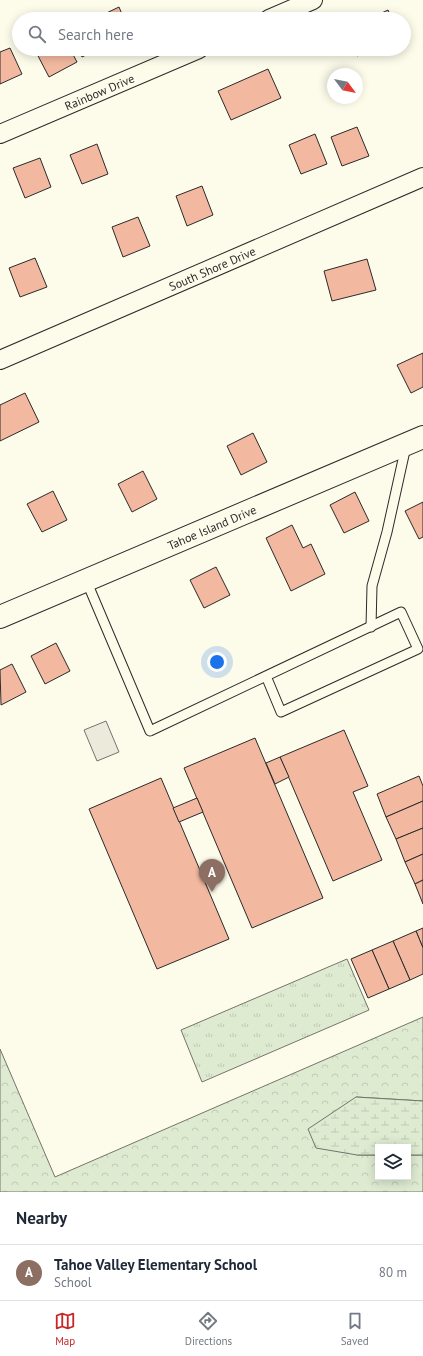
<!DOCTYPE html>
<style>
:root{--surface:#fff;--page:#f6f6f7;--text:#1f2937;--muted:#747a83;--line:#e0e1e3;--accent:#c62828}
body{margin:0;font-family:"PT Sans",sans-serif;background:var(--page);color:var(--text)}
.controls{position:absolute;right:12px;bottom:12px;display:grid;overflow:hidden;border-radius:0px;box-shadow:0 2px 10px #0003}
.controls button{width:36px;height:36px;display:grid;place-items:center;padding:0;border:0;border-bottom:1px solid var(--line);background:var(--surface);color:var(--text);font:20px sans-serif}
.compass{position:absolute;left:327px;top:68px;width:36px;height:36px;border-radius:50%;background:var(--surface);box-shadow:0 2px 10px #0003;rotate:122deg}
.you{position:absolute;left:217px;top:662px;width:14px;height:14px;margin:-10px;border:3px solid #fff;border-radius:50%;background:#1a73e8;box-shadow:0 0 0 6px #1a73e833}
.badge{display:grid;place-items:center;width:26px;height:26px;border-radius:50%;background:var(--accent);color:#fff;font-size:13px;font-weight:700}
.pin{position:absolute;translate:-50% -33px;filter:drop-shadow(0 1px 2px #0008)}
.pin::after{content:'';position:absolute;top:21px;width:14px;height:12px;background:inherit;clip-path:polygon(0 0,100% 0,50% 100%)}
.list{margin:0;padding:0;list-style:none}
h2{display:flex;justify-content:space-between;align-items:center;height:52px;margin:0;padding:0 16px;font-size:17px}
h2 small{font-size:13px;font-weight:400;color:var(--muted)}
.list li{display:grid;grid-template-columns:26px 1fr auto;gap:12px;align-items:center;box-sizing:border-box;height:56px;padding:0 16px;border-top:1px solid var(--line)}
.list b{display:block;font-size:15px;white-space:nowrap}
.list p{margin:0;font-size:13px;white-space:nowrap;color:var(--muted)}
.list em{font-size:13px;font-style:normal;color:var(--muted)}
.icon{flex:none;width:22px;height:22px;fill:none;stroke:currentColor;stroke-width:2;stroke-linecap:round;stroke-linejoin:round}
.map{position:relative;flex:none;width:423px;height:1192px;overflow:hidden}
.search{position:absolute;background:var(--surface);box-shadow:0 2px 10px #0003;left:12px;right:12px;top:12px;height:44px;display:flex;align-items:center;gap:10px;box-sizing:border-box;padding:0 14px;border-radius:22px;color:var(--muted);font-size:15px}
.sheet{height:108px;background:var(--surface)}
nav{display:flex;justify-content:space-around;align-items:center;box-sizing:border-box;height:56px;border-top:1px solid var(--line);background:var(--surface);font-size:11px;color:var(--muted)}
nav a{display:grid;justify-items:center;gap:2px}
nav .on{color:var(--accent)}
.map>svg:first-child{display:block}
</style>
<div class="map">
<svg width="423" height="1192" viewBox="0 0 423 1192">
<defs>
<pattern id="forest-crowns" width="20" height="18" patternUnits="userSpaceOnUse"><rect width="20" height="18" fill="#deebd1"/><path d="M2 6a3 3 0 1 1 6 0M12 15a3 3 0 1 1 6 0" fill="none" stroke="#bfcab4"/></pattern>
<pattern id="wetland-marsh" width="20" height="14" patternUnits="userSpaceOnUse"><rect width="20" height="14" fill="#deebd1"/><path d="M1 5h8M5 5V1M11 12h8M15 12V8" fill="none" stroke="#bfcab4"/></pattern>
<pattern id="park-tufts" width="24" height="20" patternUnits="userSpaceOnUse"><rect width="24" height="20" fill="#deebd1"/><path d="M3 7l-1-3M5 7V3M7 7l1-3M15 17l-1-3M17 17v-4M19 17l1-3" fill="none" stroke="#bfcab4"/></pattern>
</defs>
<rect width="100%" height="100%" fill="#fdfbea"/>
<polygon fill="url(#forest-crowns)" stroke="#74746e" points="423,1017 423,1101 356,1097 357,1155 378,1155 378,1177 408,1177 408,1155 423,1155 423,1192 0,1192 0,1049 55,1177"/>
<polygon fill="url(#wetland-marsh)" stroke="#74746e" points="356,1097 423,1101 423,1155 408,1155 408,1147 378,1147 378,1155 357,1155 316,1148 308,1129"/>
<polygon fill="url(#park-tufts)" stroke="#74746e" points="347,959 369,1010 202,1082 181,1030"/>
<polygon fill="#eceadb" stroke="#74746e" points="106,721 119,752 97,761 84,730"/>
<g fill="#f2b8a0" stroke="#2b2b2b">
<polygon points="119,7 124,19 94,19"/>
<polygon points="388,10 392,19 369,19"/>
<polygon points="10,48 22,74 0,84 0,52"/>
<polygon points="42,49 70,49 77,62 49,77 36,52"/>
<polygon points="78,49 98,49 82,57"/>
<polygon points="354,49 371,49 357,56"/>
<polygon points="268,69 281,98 231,120 218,91"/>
<polygon points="357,127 369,156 342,166 331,137"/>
<polygon points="315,134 327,164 301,174 289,145"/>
<polygon points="97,144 108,174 82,184 70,155"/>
<polygon points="40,158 51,187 25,198 13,168"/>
<polygon points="202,186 213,215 187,226 176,196"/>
<polygon points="138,217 150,246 123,257 112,227"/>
<polygon points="35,258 47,287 20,297 9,268"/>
<polygon points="367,259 376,290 332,301 324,271"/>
<polygon points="423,353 423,387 411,393 397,365"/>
<polygon points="25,393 39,422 0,441 0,405"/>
<polygon points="253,433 267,462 241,475 227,446"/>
<polygon points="143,471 157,499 132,512 118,484"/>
<polygon points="53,491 67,520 42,532 27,504"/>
<polygon points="355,492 369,521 344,533 330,505"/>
<polygon points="423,502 423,537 419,539 405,511"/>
<polygon points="292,525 303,548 311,544 325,574 291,591 266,538"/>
<polygon points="216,567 230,595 204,608 190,580"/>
<polygon points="56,643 70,671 45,684 31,656"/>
<polygon points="12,664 26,692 1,705 0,670"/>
<polygon points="344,730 368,786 353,792 382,860 333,881 280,757"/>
<polygon points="255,738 323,898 252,928 184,768"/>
<polygon points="280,757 289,777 275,784 266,763"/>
<polygon points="419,776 423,786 423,801 386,817 377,794"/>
<polygon points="161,778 229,939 157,969 89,809"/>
<polygon points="197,798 203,812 179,822 173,808"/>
<polygon points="423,801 423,828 396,839 386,817"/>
<polygon points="423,828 423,854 405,862 396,839"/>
<polygon points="423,854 423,880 415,884 405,862"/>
<polygon points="423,880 423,904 415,884"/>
<polygon points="423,928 423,948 416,931"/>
<polygon points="416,931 423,948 423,974 410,980 393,941"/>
<polygon points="393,941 410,980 389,989 372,950"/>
<polygon points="372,950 389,989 368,998 351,959"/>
</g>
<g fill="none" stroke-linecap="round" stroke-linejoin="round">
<g stroke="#2b2b2b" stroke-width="11">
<g id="service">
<polyline points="86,580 150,731 401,612 418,649 281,712 266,676"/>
<polyline points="371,627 372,586 387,532 406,446"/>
</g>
</g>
<g stroke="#2b2b2b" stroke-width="20">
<g id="minor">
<polyline points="269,19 313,0"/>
<path id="s1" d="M0,134L199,49"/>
<path id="s2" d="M0,360L423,177"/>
</g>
</g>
<g stroke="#2b2b2b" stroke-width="24">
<g id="tertiary">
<path id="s3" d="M0,617L423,437"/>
</g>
</g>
<use href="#service" stroke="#fdfbea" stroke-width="9"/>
<use href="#minor" stroke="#fdfbea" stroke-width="18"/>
<use href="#tertiary" stroke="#fdfbea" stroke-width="22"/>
</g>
<g text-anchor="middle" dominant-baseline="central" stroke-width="3" stroke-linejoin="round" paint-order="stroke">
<g font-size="12" fill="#2b2b2b" stroke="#fdfbea">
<text stroke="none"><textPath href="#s1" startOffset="108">Rainbow Drive</textPath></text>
<text stroke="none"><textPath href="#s2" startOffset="231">South Shore Drive</textPath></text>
<text stroke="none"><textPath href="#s3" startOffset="230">Tahoe Island Drive</textPath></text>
</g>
</g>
</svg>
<div class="controls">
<button><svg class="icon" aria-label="layers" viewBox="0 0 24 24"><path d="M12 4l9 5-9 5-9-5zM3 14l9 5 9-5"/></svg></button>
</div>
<svg class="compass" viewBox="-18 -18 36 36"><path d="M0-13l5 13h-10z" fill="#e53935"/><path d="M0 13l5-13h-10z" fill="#747a83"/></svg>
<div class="you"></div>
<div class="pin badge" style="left:212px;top:892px;background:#8d6e63">A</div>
<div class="search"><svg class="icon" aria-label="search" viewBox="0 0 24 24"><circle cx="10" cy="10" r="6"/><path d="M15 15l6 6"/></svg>Search here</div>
</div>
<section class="sheet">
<h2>Nearby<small></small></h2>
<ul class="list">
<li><span class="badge" style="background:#8d6e63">A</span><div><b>Tahoe Valley Elementary School</b><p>School</p></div><em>80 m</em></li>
</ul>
</section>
<nav>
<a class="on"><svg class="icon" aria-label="map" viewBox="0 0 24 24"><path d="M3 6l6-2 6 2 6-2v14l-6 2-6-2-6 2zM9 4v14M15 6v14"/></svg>Map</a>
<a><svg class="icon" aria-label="directions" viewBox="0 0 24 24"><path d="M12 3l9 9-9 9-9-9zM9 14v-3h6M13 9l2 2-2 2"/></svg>Directions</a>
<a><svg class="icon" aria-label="saved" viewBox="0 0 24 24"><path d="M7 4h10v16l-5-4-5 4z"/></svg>Saved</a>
</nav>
